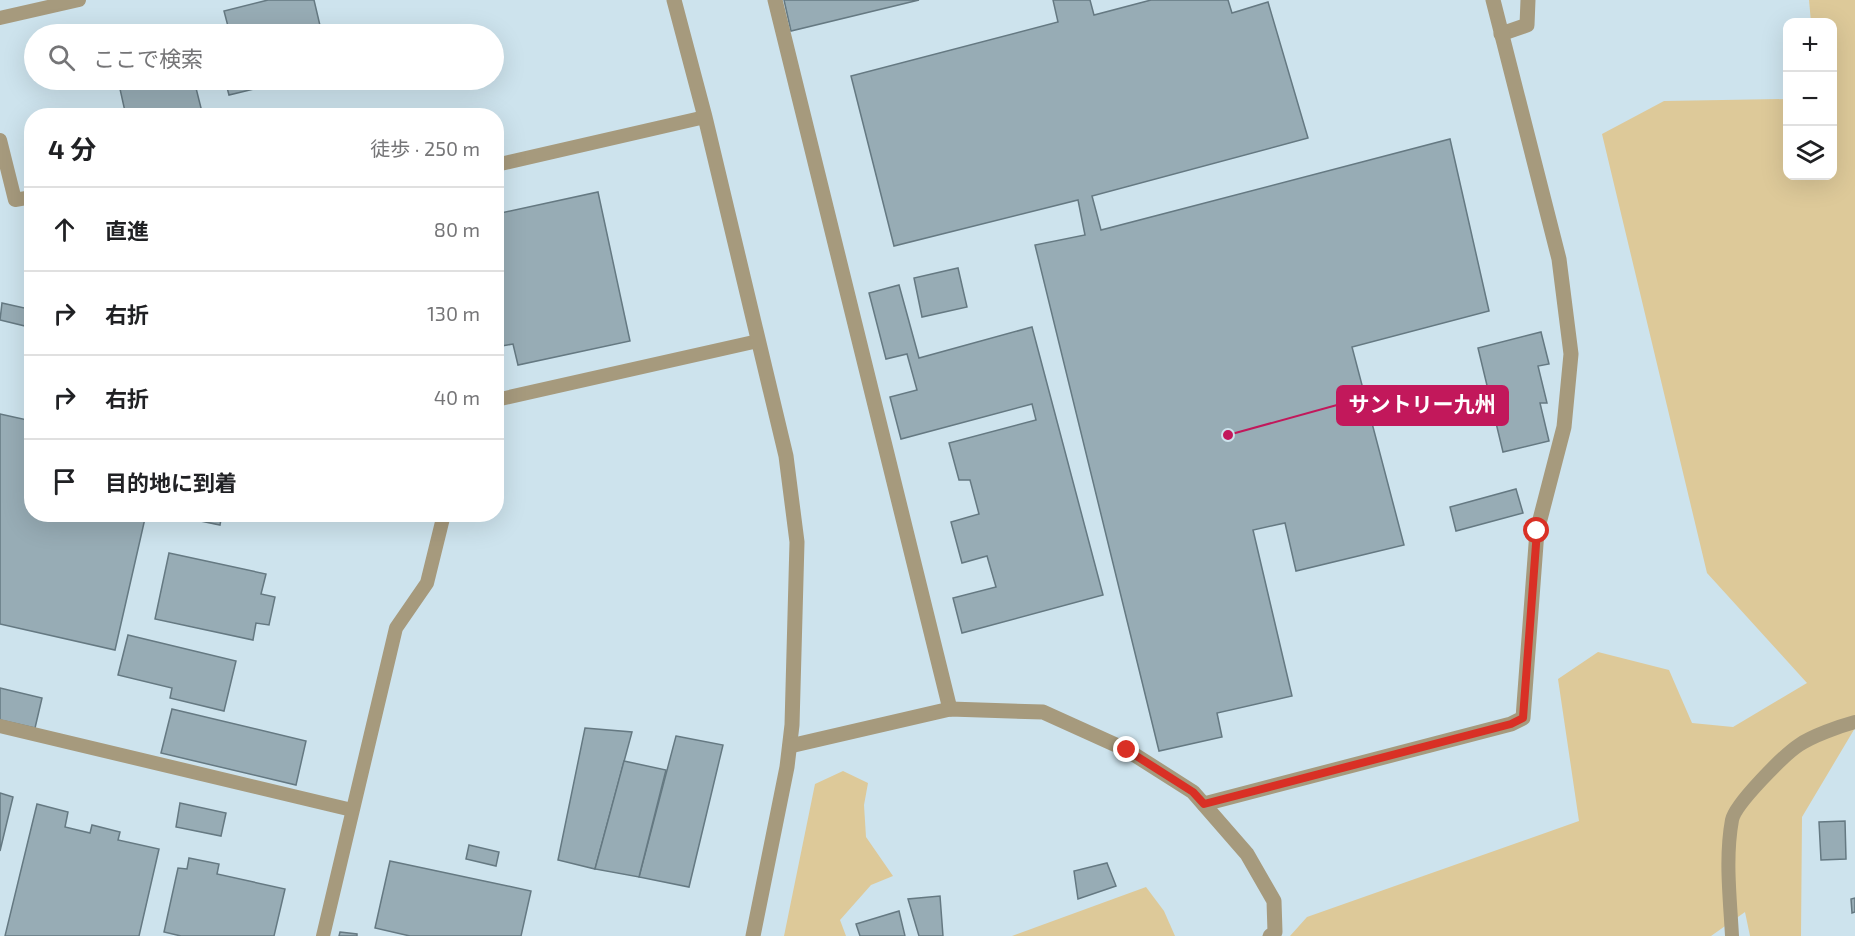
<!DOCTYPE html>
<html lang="ja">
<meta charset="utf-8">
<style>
:root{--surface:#fff;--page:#f2f2f2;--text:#202124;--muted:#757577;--line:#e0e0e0}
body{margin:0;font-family:"Exo 2","Noto Sans JP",sans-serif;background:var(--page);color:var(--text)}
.controls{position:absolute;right:18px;top:18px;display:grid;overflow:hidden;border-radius:12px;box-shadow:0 6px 24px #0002}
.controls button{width:54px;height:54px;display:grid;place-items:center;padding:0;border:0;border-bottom:2px solid var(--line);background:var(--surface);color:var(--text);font:30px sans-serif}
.stop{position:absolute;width:18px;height:18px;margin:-14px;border:4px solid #d93025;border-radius:50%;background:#fff}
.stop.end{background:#d93025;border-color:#fff;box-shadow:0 2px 6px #0008}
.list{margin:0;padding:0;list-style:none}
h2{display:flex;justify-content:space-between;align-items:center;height:78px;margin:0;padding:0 24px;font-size:26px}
h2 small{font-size:20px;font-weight:400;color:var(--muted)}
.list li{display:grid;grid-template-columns:39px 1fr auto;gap:18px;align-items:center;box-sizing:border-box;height:84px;padding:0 24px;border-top:2px solid var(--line)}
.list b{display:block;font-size:22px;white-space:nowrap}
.list em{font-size:20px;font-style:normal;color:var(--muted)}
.icon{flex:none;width:33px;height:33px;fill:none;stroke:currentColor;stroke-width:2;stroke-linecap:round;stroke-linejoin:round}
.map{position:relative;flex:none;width:1855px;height:936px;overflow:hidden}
.search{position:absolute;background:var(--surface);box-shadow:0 6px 24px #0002;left:24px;top:24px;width:480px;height:66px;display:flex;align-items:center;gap:15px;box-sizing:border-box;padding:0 21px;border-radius:33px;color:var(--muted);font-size:22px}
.panel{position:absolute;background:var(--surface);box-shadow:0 6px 24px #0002;left:24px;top:108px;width:480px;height:414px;border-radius:24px}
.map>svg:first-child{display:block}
</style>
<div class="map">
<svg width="1855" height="936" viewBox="0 0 1855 936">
<rect width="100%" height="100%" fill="#cde3ed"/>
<g fill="#ddc999">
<polygon points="1809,0 1855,0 1855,728 1802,817 1801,936 1750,936 1745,912 1711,936 1290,936 1307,917 1579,821 1558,679 1598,652 1669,670 1692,723 1733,727 1807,683 1707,573 1602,134 1664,101 1787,99 1788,176 1832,176 1832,22 1811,22"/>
<polygon points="843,771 868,783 864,805 866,837 893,876 871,885 840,920 846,936 784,936 815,784"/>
<polygon points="1146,887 1164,911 1175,936 1012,936"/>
</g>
<g fill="#97acb5" stroke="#657982" stroke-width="1.5">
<polygon points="268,0 314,0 322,34 230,34 224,11"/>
<polygon points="784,0 919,0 791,31"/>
<polygon points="1053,0 1090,0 1094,15 1151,0 1228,0 1232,13 1268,2 1308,138 1092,196 1101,230 1450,139 1489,311 1352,347 1404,545 1296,571 1285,523 1253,530 1292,696 1217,713 1222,737 1159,751 1035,245 1085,235 1078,200 894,246 851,76 1058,22"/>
<polygon points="193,30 194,34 175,34"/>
<polygon points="118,80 194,80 203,116 126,116"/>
<polygon points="225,80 291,80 229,95"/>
<polygon points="598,192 630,341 518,365 513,344 496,347 496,214"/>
<polygon points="958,268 967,307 922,317 914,278"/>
<polygon points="899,285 919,358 1032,327 1103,595 962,633 953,598 996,587 987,556 962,563 951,522 979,514 970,480 959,480 949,443 1036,420 1032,404 901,439 890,397 917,390 907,354 886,359 869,293"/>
<polygon points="2,303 29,309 25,326 0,320"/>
<polygon points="1541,332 1549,364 1538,366 1547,403 1540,403 1549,441 1503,452 1478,348"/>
<polygon points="0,414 32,421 32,514 146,514 115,650 0,624"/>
<polygon points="1516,489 1523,513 1456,531 1450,507"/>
<polygon points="167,514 222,514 220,525"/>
<polygon points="169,553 266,574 261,594 275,597 269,625 256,623 253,640 155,619"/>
<polygon points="128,635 236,661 224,711 170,698 172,688 118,675"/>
<polygon points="0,688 42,698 35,728 0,720"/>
<polygon points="172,709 306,741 296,785 161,753"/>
<polygon points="585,728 632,732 595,869 558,860"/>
<polygon points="676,736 723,745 689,887 639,877"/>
<polygon points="624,761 666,770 639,877 595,869"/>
<polygon points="0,793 13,797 0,851"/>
<polygon points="180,803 226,813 221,836 176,827"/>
<polygon points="37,804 68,812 65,827 90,833 92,825 120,832 118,840 159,849 139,936 5,936"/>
<polygon points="1845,821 1846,859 1821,860 1819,822"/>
<polygon points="469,845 499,852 496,866 466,859"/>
<polygon points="189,858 219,864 217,874 285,889 274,936 181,936 164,932 178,868 187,869"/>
<polygon points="390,861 531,891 521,936 410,936 375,928"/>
<polygon points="1107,863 1116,886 1078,899 1074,871"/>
<polygon points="940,896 943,936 919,936 908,899"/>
<polygon points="1855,898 1855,912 1852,913 1851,899"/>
<polygon points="899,911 905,936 860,936 856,924"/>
<polygon points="340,932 357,934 357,936 339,936"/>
</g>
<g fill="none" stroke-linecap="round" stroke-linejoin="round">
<g stroke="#a69a7d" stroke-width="14">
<polyline points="0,18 79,0"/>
<polyline points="0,140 15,200 32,197"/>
<polyline points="496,165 705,117"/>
<polyline points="496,400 758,341"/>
<polyline points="0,726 352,810"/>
<polyline points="323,936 396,628 427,583 444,514"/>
<path d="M1732,936C1730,898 1725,858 1732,820C1735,804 1784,755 1799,745C1812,736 1840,726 1855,722"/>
</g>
<g stroke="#a69a7d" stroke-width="15">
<polyline points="674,0 705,117 786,456 797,542 792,725 787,767 753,936"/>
<polyline points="775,0 950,709"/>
<polyline points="1501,34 1527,25 1528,0"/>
<polyline points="790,746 950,709 1043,712 1127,750 1193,792 1247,854 1274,901 1275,932 1270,936"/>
<polyline points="1204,804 1511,724 1523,718 1537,531 1564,427 1571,354 1559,259 1493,0"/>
</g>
</g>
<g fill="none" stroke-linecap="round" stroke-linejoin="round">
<polyline stroke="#d93025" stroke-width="8" points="1127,750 1193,792 1204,804 1511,724 1523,718 1537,531"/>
</g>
<path fill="none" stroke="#c2185b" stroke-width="2" d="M1228 435L1337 405"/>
<circle fill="#c2185b" stroke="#cde3ed" stroke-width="2" cx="1228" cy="435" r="6"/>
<rect fill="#c2185b" stroke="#c2185b" stroke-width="2" x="1337" y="386" width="171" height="39" rx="6"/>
<g font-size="21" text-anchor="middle" font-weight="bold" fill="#fff">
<text x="1422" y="412">サントリー九州</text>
</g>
</svg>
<div class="controls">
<button>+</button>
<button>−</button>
<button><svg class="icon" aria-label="layers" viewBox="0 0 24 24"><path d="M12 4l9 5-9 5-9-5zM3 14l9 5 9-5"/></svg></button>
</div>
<div class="stop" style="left:1537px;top:531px"></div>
<div class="stop end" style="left:1127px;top:750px"></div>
<div class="search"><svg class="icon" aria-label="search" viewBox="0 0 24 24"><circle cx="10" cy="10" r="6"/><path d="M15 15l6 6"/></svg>ここで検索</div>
<section class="panel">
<h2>4 分<small>徒歩 · 250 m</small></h2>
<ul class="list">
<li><svg class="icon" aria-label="ahead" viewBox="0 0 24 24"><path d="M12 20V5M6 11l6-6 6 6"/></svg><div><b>直進</b></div><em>80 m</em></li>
<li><svg class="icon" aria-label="right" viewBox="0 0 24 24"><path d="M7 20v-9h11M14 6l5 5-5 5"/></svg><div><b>右折</b></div><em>130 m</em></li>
<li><svg class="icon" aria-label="right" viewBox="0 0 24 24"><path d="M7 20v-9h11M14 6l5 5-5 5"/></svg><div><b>右折</b></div><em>40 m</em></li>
<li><svg class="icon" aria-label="arrive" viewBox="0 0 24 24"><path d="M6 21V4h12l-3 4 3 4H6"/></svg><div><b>目的地に到着</b></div></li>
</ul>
</section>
</div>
